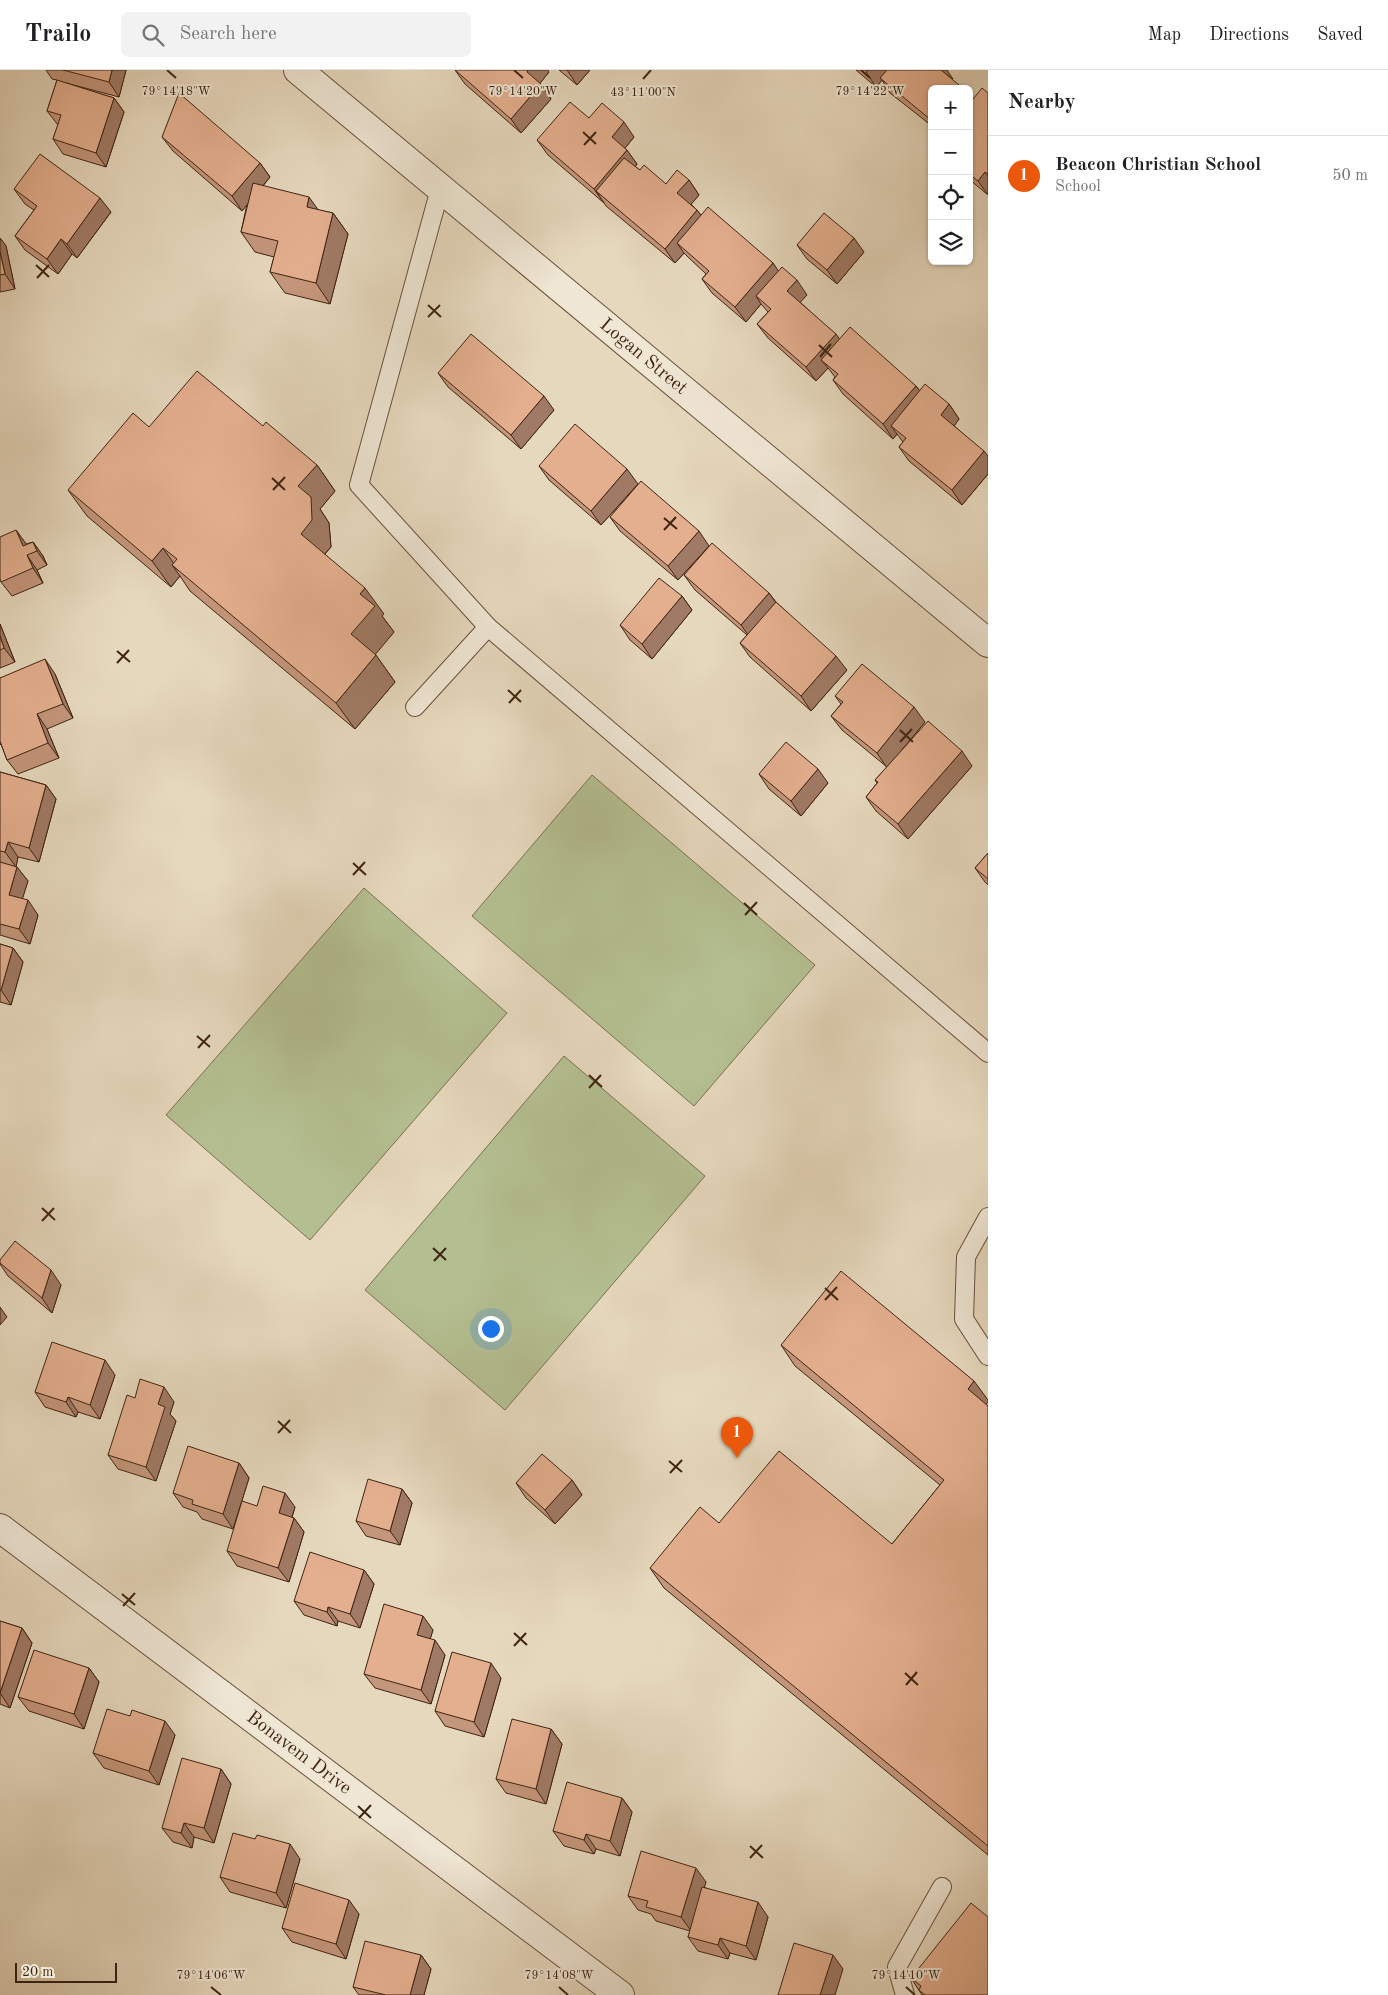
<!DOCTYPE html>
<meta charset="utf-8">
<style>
:root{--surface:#fff;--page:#f2f2f2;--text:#202124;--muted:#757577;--line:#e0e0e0;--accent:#ea580c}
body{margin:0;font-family:"Old Standard TT",serif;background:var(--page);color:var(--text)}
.controls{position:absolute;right:15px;top:15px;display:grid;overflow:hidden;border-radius:8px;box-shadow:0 1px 4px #0004}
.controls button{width:45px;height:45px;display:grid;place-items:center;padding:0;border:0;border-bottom:1px solid var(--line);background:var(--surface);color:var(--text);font:25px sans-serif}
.scale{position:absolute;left:15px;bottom:12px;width:102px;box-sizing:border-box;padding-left:5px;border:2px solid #3f2412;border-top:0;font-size:14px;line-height:18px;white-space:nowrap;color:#3f2412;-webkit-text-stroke:4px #efe6d4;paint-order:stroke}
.you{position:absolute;left:490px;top:1258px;width:18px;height:18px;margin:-12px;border:4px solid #fff;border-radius:50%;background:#1a73e8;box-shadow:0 0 0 8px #1a73e833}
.badge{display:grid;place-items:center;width:32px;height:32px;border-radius:50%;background:var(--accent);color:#fff;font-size:16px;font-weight:700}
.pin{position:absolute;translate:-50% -41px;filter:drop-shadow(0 1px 2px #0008)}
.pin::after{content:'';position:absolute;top:26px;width:18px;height:15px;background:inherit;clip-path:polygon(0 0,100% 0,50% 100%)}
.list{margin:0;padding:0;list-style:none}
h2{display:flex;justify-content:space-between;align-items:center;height:65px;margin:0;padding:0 20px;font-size:21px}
h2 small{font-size:16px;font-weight:400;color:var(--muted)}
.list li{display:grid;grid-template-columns:32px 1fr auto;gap:15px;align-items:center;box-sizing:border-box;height:80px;padding:0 20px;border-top:1px solid var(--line)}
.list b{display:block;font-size:19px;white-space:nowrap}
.list p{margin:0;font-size:16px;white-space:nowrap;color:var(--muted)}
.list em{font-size:16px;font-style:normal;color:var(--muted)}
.icon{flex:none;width:28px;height:28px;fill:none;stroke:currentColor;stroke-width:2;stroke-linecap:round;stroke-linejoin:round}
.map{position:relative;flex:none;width:988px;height:1925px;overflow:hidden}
header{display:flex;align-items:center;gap:30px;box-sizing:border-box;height:70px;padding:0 25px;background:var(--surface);border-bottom:1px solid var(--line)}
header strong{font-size:24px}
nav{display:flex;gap:28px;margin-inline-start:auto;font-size:18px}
.search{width:350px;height:45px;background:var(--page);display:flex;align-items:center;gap:12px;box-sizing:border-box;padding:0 18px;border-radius:8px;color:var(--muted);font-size:19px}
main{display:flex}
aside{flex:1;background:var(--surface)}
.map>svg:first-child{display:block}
</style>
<header>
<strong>Trailo</strong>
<div class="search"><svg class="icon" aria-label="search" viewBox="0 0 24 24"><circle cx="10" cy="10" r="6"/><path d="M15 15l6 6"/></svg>Search here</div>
<nav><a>Map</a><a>Directions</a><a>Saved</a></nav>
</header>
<main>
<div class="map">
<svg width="988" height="1925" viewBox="0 0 988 1925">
<rect width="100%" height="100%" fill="#e6d8bd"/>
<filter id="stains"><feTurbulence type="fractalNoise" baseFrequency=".004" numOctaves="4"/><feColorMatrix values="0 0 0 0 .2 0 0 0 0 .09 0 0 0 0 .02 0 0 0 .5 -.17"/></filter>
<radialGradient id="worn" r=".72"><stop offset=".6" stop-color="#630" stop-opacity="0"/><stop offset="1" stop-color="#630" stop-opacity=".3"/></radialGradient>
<g fill="#b4bf91" stroke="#7a7252">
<polygon points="592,705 815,895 694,1036 472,846"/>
<polygon points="364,818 507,943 310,1170 166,1045"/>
<polygon points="564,986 705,1106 505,1340 365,1220"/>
</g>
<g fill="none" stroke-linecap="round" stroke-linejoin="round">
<g stroke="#69513d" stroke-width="20">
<g id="lane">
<polyline points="440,119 359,415 488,557 988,983"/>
<polyline points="415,637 488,557"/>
<polyline points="988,1147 966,1187 964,1249 988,1286"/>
<polyline points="905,1925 897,1897 942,1817"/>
</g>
</g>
<g stroke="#69513d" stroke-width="30">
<g id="street">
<path id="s1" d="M298,0L988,573"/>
<path id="s2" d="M0,1458L620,1925"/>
</g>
</g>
<use href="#lane" stroke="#efe6d4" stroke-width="18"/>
<use href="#street" stroke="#efe6d4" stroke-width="28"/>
</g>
<g fill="#c4967b" stroke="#3f2412">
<polygon points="46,0 126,0 119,27 66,13 114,28 124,42 106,97 63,84 53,69 58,55 47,41 57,10 52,9"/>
<polygon points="455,0 549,2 540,13 551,29 521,63 465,14"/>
<polygon points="559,0 590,0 577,15"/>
<polygon points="856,0 947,0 932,19 932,56 890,23 882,10 876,17"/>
<polygon points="988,23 988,125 969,109 969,104"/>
<polygon points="589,48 634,67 625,78 637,94 635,97 640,100 666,114 689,110 699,125 691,134 701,145 773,193 778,201 807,225 800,232 840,269 916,316 920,321 949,334 959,349 954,356 988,386 988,404 962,435 909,391 899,377 903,372 897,364 893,369 843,324 833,310 835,307 828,298 816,311 768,268 757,254 768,242 761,234 746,252 712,223 702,209 706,204 688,187 684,183 675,193 606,136 604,133 548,85 537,70"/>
<polygon points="162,67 260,93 270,107 263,116 318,140 333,143 348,164 330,234 285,223 270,202 274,187 255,182 241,162 247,134 242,141 173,81"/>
<polygon points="14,119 111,142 77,188 72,184 58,204 25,180 15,166 34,140 25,134"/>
<polygon points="0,168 6,176 15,219 0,222"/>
<polygon points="797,175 864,182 837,214 807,189"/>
<polygon points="438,303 554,340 521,379 448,317"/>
<polygon points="263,356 317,395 335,421 320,439 329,453 331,477 325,484 384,544 382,546 394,562 375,584 395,612 355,659 190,521 180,506 171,517 87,446 68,420 149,357"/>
<polygon points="539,396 638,414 601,455 549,410"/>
<polygon points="610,447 709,476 678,510 620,461"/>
<polygon points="16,460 26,474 33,472 43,486 47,495 37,500 43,513 12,526 1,512"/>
<polygon points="684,505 769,523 776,532 847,600 811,641 750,587 740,573 747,565 695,520"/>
<polygon points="682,526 692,540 652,589 630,570 620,555"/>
<polygon points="0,554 15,592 0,598"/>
<polygon points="55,604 73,648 47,659 59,688 18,704 7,690 1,674 0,675 0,608"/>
<polygon points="835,626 925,652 900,682 972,696 908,769 876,741 866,727 877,713 875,710 887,697 842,660 831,646 841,634"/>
<polygon points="0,702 46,715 56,729 39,792 18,787 16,796 28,811 22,829 38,845 30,874 0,865"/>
<polygon points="759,704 828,713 801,746 769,719"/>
<polygon points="988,783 988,815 985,812 975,798"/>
<polygon points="0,874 13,878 23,892 11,935 0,932"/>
<polygon points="0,1190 61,1215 52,1243 8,1206 0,1194"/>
<polygon points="781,1275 988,1330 988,1332 986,1334 988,1336 988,1785 664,1518 650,1498 719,1453 892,1474 940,1415 795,1296"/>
<polygon points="115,1305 100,1349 78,1342 76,1347 45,1337 35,1322"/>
<polygon points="135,1328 174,1332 170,1344 176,1351 156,1411 118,1399 108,1385"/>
<polygon points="239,1393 249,1408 233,1459 202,1449 197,1442 183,1437 173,1423"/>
<polygon points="572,1410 582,1425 555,1454 526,1428 516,1413"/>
<polygon points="402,1419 412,1433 400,1475 366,1466 356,1451"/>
<polygon points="257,1436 295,1437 292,1447 294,1448 304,1462 289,1512 237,1496 227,1481"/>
<polygon points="364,1500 374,1514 360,1558 338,1551 337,1556 304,1545 294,1531"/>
<polygon points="0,1551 22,1558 32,1573 10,1638 0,1634"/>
<polygon points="433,1560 430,1569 445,1585 431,1634 375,1618 364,1604"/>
<polygon points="89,1598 99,1612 84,1659 29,1641 18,1627"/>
<polygon points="501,1608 484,1667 445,1656 435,1641"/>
<polygon points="551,1659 562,1674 546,1734 506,1723 496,1709"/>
<polygon points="175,1665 159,1715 104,1698 93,1683"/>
<polygon points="221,1699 231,1714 214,1773 194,1767 192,1778 173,1772 162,1758"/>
<polygon points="622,1728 632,1742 620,1786 596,1779 594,1784 564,1776 553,1761"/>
<polygon points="300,1789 286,1838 230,1822 220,1807"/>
<polygon points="706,1812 704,1817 768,1847 756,1890 730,1883 728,1889 698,1881 688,1867 690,1861 656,1851 651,1844 638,1840 628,1826"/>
<polygon points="359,1844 346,1889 292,1872 282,1858"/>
<polygon points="421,1885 431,1899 424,1925 359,1925 353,1917"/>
<polygon points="911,1908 988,1925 922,1925"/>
</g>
<g fill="#a07a64" stroke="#3f2412">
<polygon points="112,0 126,0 119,27 109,12"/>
<polygon points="528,0 548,0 549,2 537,17 527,2"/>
<polygon points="567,0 590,0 577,15"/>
<polygon points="868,0 890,0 880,8 882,10 876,17 866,2"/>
<polygon points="940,0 947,0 953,9"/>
<polygon points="541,14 551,29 521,63 511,49"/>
<polygon points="959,15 962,19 956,19"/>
<polygon points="114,28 124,42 106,97 96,83"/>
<polygon points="624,52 634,67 622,82 612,67"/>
<polygon points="627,80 637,94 607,130 596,121 604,133 594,119"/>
<polygon points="260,93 270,107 242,141 232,126"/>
<polygon points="985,102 988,106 988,125 978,111"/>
<polygon points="689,110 699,125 688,138 677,123"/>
<polygon points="309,127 324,148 307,137"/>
<polygon points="100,128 111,142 77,188 67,174"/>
<polygon points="697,140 708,155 677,173 684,183 675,193 665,179"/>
<polygon points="333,143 348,164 330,234 316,213"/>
<polygon points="0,168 6,176 15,219 5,204 0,182"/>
<polygon points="854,168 864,182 837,214 827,200"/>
<polygon points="61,169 72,184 58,204 47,189"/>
<polygon points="773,193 783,208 756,226 761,234 746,252 735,237"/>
<polygon points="797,210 807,225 797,236 787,221"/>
<polygon points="836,264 846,278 821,290 828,298 816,311 806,297"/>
<polygon points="916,316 926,330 891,356 897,364 893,369 883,354"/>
<polygon points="544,326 554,340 521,379 511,365"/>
<polygon points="949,334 959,349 951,360 941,345"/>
<polygon points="984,381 988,386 988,404 962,435 952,420"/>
<polygon points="317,395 335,421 320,439 329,453 331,477 319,490 301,464 298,416"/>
<polygon points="627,399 638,414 601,455 591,441"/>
<polygon points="16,460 27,475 23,476"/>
<polygon points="699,461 709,476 678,510 668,496"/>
<polygon points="33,472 43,486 47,495 37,481"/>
<polygon points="163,478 179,501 172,495 180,506 171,517 152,491"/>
<polygon points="27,485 37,500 43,513 33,498"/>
<polygon points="365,518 384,544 382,546 394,562 370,591 351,564 360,524"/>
<polygon points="769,523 779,537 751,569 741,555"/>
<polygon points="682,526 692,540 652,589 642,574"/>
<polygon points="0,554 15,592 4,578 0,566"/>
<polygon points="376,585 395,612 355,659 336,633"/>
<polygon points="836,586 847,600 811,641 801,626"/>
<polygon points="45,589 55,604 73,648 63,634"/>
<polygon points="914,637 925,652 887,698 877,683"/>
<polygon points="37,644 47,659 59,688 48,673"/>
<polygon points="962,681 972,696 908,769 898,754"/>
<polygon points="818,699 828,713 801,746 791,731"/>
<polygon points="46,715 56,729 39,792 29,778"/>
<polygon points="8,772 18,787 16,797 5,782"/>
<polygon points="17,797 28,811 19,840 9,825"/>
<polygon points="28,830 38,845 30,874 19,859"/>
<polygon points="13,878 23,892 11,935 1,920"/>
<polygon points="51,1200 61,1215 52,1243 42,1228"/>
<polygon points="0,1237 7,1247 0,1255"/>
<polygon points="105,1290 115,1305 100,1349 90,1335"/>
<polygon points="974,1311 988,1330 988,1332 982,1340 968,1319"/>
<polygon points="164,1317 174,1332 170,1344 176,1351 156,1411 146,1397 158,1334"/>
<polygon points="68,1327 78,1342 76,1347 66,1332"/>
<polygon points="239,1393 249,1408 233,1459 223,1444"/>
<polygon points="572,1410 582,1425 555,1454 545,1440"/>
<polygon points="402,1419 412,1433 400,1475 390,1461"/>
<polygon points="285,1423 295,1437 289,1457 279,1443"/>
<polygon points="294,1448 304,1462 289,1512 278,1498"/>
<polygon points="364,1500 374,1514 360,1558 350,1544"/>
<polygon points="328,1537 338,1551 337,1556 327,1542"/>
<polygon points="423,1546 433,1560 427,1579 417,1565"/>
<polygon points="22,1558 32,1573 10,1638 0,1623"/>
<polygon points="435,1570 445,1585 431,1634 421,1620"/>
<polygon points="491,1593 501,1608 484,1667 474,1652"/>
<polygon points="89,1598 99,1612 84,1659 74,1644"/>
<polygon points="165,1651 175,1665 159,1715 149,1701"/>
<polygon points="551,1659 562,1674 546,1734 536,1719"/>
<polygon points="221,1699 231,1714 214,1773 204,1758"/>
<polygon points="622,1728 632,1742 620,1786 610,1771"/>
<polygon points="184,1753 194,1767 192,1778 181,1763"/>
<polygon points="586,1764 596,1779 594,1784 584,1770"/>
<polygon points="290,1774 300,1789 286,1838 276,1823"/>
<polygon points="696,1798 706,1812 691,1861 681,1847"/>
<polygon points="349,1830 359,1844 346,1889 336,1874"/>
<polygon points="758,1832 768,1847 756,1890 746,1876"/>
<polygon points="720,1868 730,1883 728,1889 718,1875"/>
<polygon points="421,1885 431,1899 424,1925 410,1925"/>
<polygon points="833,1885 843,1899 835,1925 820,1925"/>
</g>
<g fill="#e4af8f" stroke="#3f2412">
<polygon points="63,0 112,0 109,12"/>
<polygon points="455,0 528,0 527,2 541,14 511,49"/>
<polygon points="887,0 941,0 959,15 956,19 932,19 931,50 880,8"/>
<polygon points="57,10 114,28 96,83 53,69 61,45 47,41"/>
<polygon points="982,18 988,23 988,104 985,102 978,111 969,104 969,34"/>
<polygon points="179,23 260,93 232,126 162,67"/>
<polygon points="570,32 589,48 602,33 624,52 612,67 627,80 594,119 537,70"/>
<polygon points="40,84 100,128 67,174 61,169 47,189 15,166 37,136 14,119"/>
<polygon points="624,88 640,100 644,95 666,114 677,100 689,110 677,123 697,140 665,179 596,121"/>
<polygon points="253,113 309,127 307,137 333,143 316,213 270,202 278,171 241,162"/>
<polygon points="708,137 773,193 735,237 702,209 709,201 677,173"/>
<polygon points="824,143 854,168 827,200 797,175"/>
<polygon points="0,182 5,204 0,205"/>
<polygon points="782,197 797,210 787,221 836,264 806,297 757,254 771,239 756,226"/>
<polygon points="850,257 916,316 883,354 833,310 838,304 821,290"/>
<polygon points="471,264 544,326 511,365 438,303"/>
<polygon points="197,301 263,356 266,352 317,395 298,416 311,427 312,450 301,464 365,518 360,524 375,536 351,564 376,585 336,633 172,495 177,489 163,478 152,491 68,420 133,343 149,357"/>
<polygon points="925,314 949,334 941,345 984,381 952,420 899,377 906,368 891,356"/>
<polygon points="575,354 627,399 591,441 539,396"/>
<polygon points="641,411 699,461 668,496 610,447"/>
<polygon points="16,460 23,476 33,472 37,481 27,485 33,498 1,512 0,509 0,467"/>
<polygon points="712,473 769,523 741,555 684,505"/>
<polygon points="659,508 682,526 642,574 620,555"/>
<polygon points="776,532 836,586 801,626 740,573"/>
<polygon points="0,566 4,578 0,580"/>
<polygon points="45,589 63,634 37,644 48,673 7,690 0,671 0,608"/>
<polygon points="862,594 914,637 877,683 831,646 843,632 835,626"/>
<polygon points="928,651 962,681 898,754 866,727 878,712 875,710"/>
<polygon points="786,672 818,699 791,731 759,704"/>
<polygon points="0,702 46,715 29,778 8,772 5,782 0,781"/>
<polygon points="988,783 988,809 975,798"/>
<polygon points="0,792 17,797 9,825 28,830 19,859 0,854"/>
<polygon points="0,874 13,878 1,920 0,920"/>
<polygon points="15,1171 51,1200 42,1228 0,1193 0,1190"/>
<polygon points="841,1201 974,1311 968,1319 988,1336 988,1776 650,1498 700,1437 719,1453 779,1381 892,1474 944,1410 781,1275"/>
<polygon points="52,1272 105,1290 90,1335 68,1327 66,1332 35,1322"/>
<polygon points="140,1309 164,1317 158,1334 165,1337 146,1397 108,1385 127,1325 135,1328"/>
<polygon points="188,1376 239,1393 223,1444 192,1434 193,1430 173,1423"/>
<polygon points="542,1384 572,1410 545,1440 516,1413"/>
<polygon points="368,1409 402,1419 390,1461 356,1451"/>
<polygon points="263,1416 285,1423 279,1443 294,1448 278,1498 227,1481 242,1431 257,1436"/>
<polygon points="310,1482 364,1500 350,1544 328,1537 327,1542 294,1531"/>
<polygon points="384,1534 423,1546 417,1565 435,1570 421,1620 364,1604"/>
<polygon points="0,1551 22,1558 0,1623"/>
<polygon points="34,1580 89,1598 74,1644 18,1627"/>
<polygon points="452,1582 491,1593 474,1652 435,1641"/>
<polygon points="107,1639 130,1646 132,1640 165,1651 149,1701 93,1683"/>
<polygon points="512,1649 551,1659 536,1719 496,1709"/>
<polygon points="182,1688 221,1699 204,1758 184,1753 181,1763 162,1758"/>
<polygon points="567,1712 622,1728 610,1771 586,1764 584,1770 553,1761"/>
<polygon points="233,1763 255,1769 257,1765 290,1774 276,1823 220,1807"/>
<polygon points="641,1781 696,1798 681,1847 646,1837 648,1831 628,1826"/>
<polygon points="295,1813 349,1830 336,1874 282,1858"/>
<polygon points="702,1817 758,1832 746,1876 720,1868 718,1875 688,1867"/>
<polygon points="971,1833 988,1847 988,1925 925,1925 919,1920 921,1916 911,1908"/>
<polygon points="365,1871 421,1885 410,1925 386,1925 353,1917"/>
<polygon points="794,1873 833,1885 820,1925 778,1925"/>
</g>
<path fill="none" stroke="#3f2412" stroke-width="2" d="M167,0L176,8M514,0L523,8M861,0L870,8M643,9L651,0M583,62L596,74M584,75L596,62M36,195L49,207M37,208L49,195M428,235L441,247M428,247L440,235M819,275L832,287M820,287L831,274M272,408L285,420M273,420L285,407M664,448L677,459M664,460L676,447M117,581L130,592M117,593L129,580M508,620L521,632M509,633L521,620M900,660L913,672M900,672L912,659M353,793L366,805M353,805L365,792M744,833L757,845M745,845L757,832M197,966L210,977M198,978L210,965M589,1005L602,1017M589,1018L601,1005M42,1138L55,1150M42,1151L54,1138M433,1178L446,1190M434,1191L446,1178M825,1218L838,1230M825,1230L837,1217M278,1351L291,1363M278,1363L290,1350M669,1391L682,1402M670,1403L682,1390M122,1524L135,1535M123,1536L135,1523M514,1563L527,1575M514,1576L526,1563M905,1603L918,1615M906,1615L917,1602M358,1736L371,1748M359,1748L371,1735M750,1776L763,1788M750,1788L762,1775M211,1917L221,1925M559,1917L568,1925M906,1917L915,1925"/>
<g text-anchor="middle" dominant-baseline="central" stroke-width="4" stroke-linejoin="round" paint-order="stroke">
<g font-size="19" fill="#3f2412" stroke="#efe6d4">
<text stroke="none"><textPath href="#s1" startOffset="449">Logan Street</textPath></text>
<text stroke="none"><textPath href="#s2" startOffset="374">Bonavem Drive</textPath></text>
</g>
</g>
<g font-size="12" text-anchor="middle" fill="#3f2412" stroke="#efe6d4" stroke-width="4" stroke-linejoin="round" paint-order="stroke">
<text x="870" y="25">79°14'22"W</text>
<text x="176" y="25">79°14'18"W</text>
<text x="523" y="25">79°14'20"W</text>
<text x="643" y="26">43°11'00"N</text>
<text x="211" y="1909">79°14'06"W</text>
<text x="559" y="1909">79°14'08"W</text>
<text x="906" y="1909">79°14'10"W</text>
</g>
<rect width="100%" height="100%" filter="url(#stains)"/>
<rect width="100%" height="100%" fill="url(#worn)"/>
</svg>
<div class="controls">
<button>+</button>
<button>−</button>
<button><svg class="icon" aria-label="locate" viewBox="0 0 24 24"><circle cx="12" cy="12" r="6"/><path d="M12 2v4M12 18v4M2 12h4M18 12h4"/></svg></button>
<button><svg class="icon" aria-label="layers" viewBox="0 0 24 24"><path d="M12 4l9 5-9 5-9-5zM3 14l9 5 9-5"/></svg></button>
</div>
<div class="scale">20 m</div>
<div class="you"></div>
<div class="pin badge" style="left:737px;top:1388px">1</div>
</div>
<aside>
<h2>Nearby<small></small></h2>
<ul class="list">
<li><span class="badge">1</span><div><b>Beacon Christian School</b><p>School</p></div><em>50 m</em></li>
</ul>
</aside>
</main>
